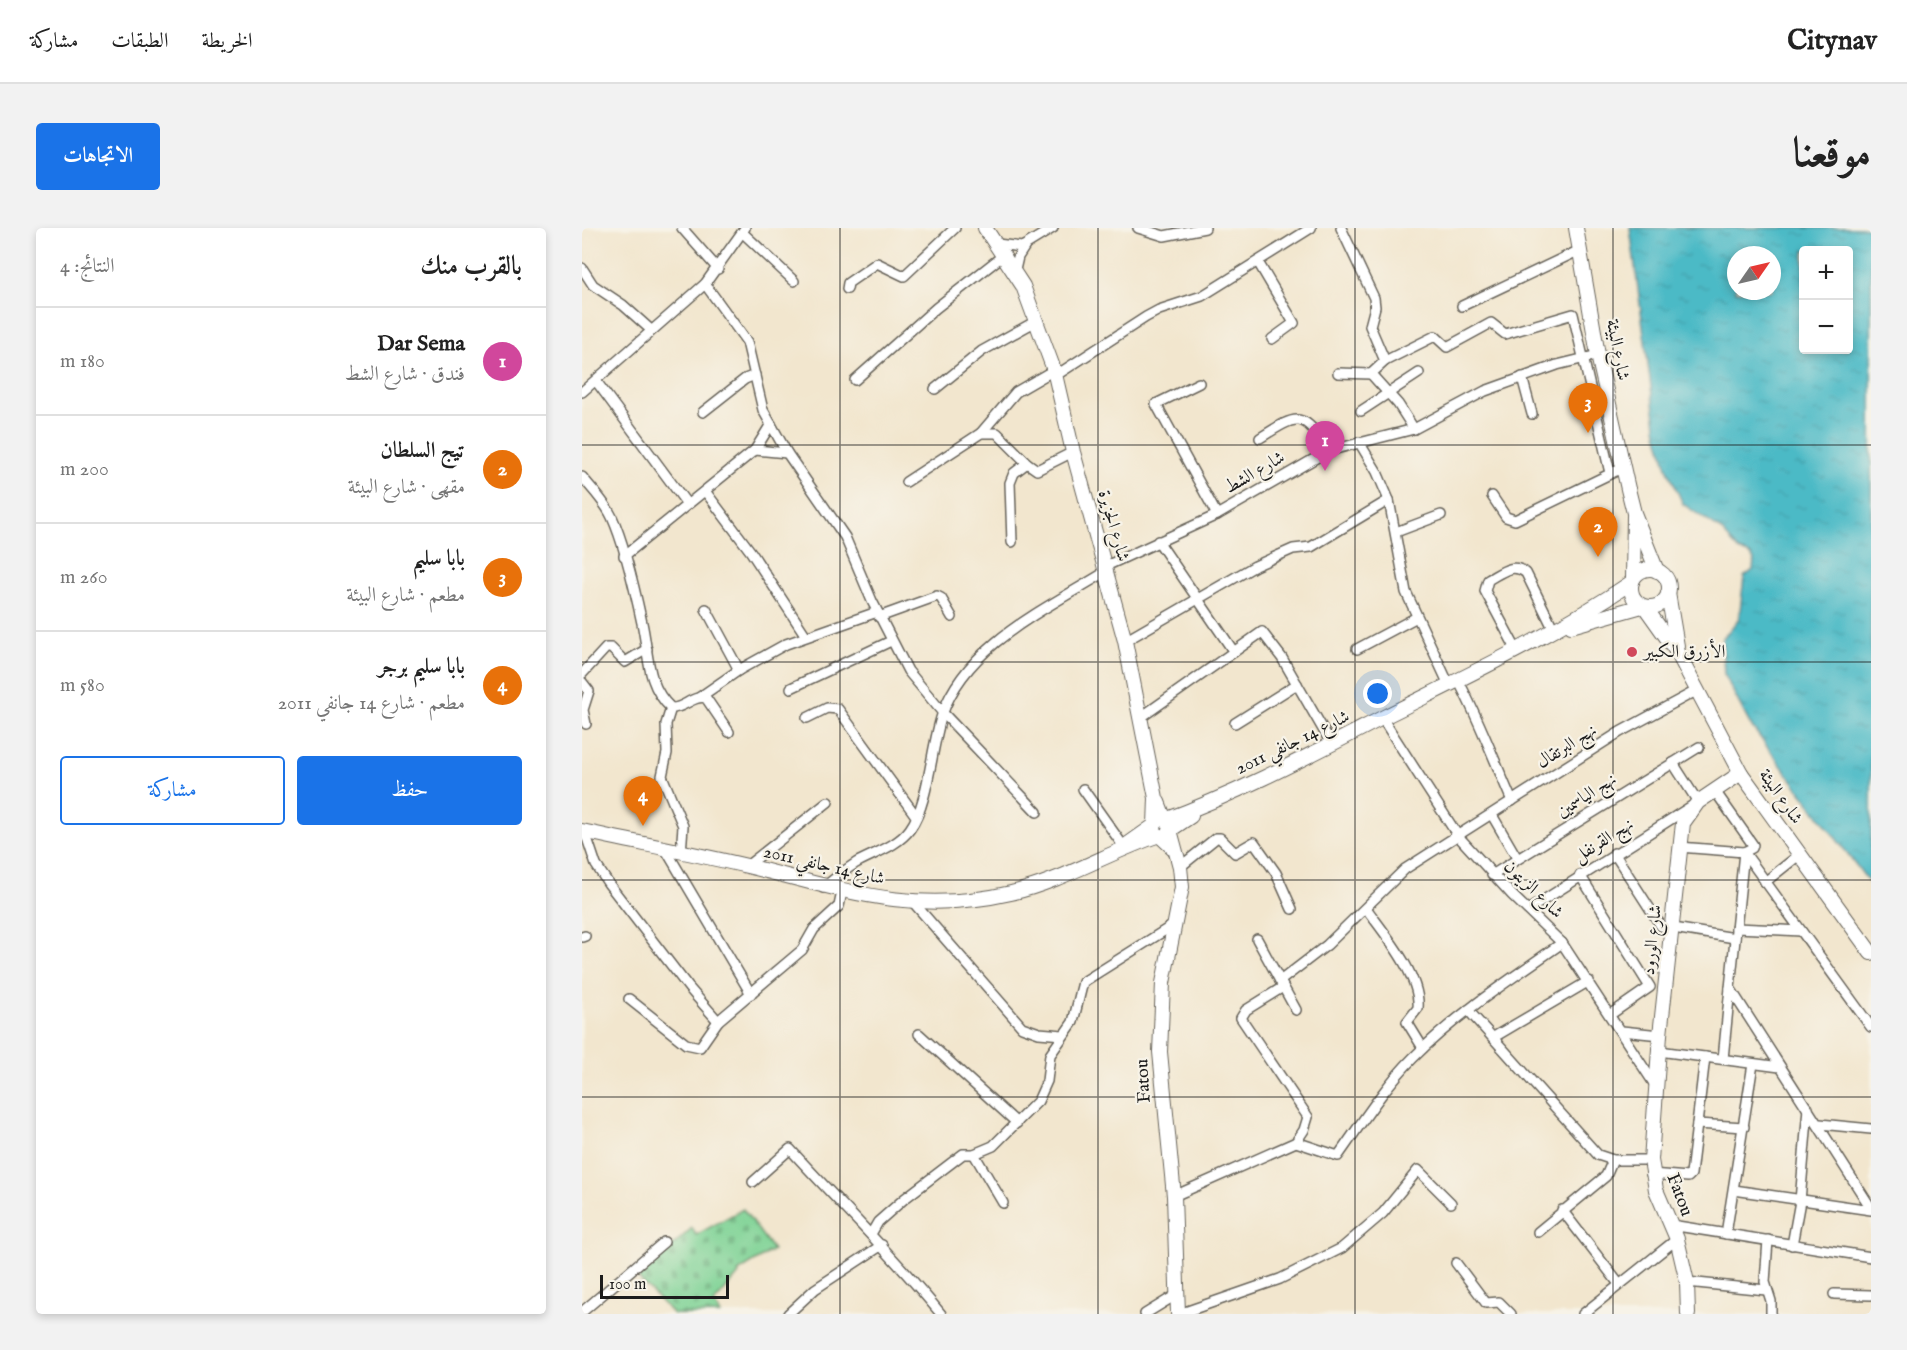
<!DOCTYPE html>
<html lang="ar">
<meta charset="utf-8">
<style>
:root{--surface:#fff;--page:#f2f2f2;--text:#222;--muted:#767676;--line:#e0e0e0;--accent:#1a73e8}
body{margin:0;font-family:"IM FELL English",Amiri,serif;background:var(--page);color:var(--text);direction:rtl}
.controls{position:absolute;right:18px;top:18px;display:grid;overflow:hidden;border-radius:6px;box-shadow:0 3px 9px #0003}
.controls button{width:54px;height:54px;display:grid;place-items:center;padding:0;border:0;border-bottom:2px solid var(--line);background:var(--surface);color:var(--text);font:30px sans-serif}
.compass{position:absolute;left:1145px;top:18px;width:54px;height:54px;border-radius:50%;background:var(--surface);box-shadow:0 3px 9px #0003;rotate:56deg}
.scale{position:absolute;left:18px;bottom:15px;width:129px;box-sizing:border-box;padding-left:6px;border:3px solid #1c1c1c;border-top:0;font-size:16px;line-height:21px;white-space:nowrap;color:#1c1c1c;-webkit-text-stroke:4px #f7f3e8;paint-order:stroke}
.you{position:absolute;left:796px;top:466px;width:21px;height:21px;margin:-15px;border:4px solid #fff;border-radius:50%;background:#1a73e8;box-shadow:0 0 0 9px #1a73e833}
.badge{display:grid;place-items:center;width:39px;height:39px;border-radius:50%;background:var(--accent);color:#fff;font-size:20px;font-weight:700}
.pin{position:absolute;translate:-50% -50px;filter:drop-shadow(0 2px 3px #0008)}
.pin::after{content:'';position:absolute;top:32px;width:21px;height:18px;background:inherit;clip-path:polygon(0 0,100% 0,50% 100%)}
.list{margin:0;padding:0;list-style:none}
h2{display:flex;justify-content:space-between;align-items:center;height:78px;margin:0;padding:0 24px;font-size:26px}
h2 small{font-size:20px;font-weight:400;color:var(--muted)}
.list li{display:grid;grid-template-columns:39px 1fr auto;gap:18px;align-items:center;box-sizing:border-box;height:108px;padding:0 24px;border-top:2px solid var(--line)}
.list b{display:block;font-size:22px;white-space:nowrap}
.list p{margin:0;font-size:20px;white-space:nowrap;color:var(--muted)}
.list em{font-size:20px;font-style:normal;color:var(--muted)}
.actions{display:flex;gap:12px;padding:18px 24px}
.actions a{flex:1;padding:14px 0;border:2px solid var(--accent);border-radius:6px;text-align:center;font-size:21px;color:var(--accent)}
.actions .main{background:var(--accent);color:#fff}
.map{position:relative;flex:none;width:1289px;height:1086px;overflow:hidden;direction:ltr;border-radius:6px}
header{display:flex;align-items:center;gap:36px;box-sizing:border-box;height:84px;padding:0 30px;background:var(--surface);border-bottom:2px solid var(--line)}
header strong{font-size:28px}
nav{display:flex;gap:33px;margin-inline-start:auto;font-size:21px}
.intro{display:flex;align-items:center;justify-content:space-between;box-sizing:border-box;height:144px;padding:0 36px}
h1{margin:0;font-size:42px}
.button{padding:15px 27px;border-radius:6px;background:var(--accent);color:#fff;font-size:21px;font-weight:700}
main{display:flex;gap:36px;padding:0 36px}
aside{flex:1;background:var(--surface);border-radius:6px;box-shadow:0 3px 9px #0003}
.map>svg:first-child{display:block}
</style>
<header>
<strong>Citynav</strong>
<nav><a>الخريطة</a><a>الطبقات</a><a>مشاركة</a></nav>
</header>
<div class="intro"><h1>موقعنا</h1><a class="button">الاتجاهات</a></div>
<main>
<div class="map">
<svg width="1289" height="1086" viewBox="0 0 1289 1086">
<defs>
<pattern id="cemetery-stones" width="16" height="16" patternUnits="userSpaceOnUse" patternTransform="scale(1.5)"><rect width="16" height="16" fill="#80d396"/><path d="M2 7V4a2 2 0 0 1 4 0v3zM10 15v-3a2 2 0 0 1 4 0v3z" fill="#6eb581"/></pattern>
<pattern id="water-ripples" width="26" height="14" patternUnits="userSpaceOnUse" patternTransform="scale(1.5)"><rect width="26" height="14" fill="#4cbac6"/><path d="M2 4q2-2 4 0t4 0M15 11q2-2 4 0t4 0" fill="none" stroke="#429faa"/></pattern>
</defs>
<rect width="100%" height="100%" fill="#f7f3e8"/>
<filter id="ink" filterUnits="userSpaceOnUse"><feTurbulence type="fractalNoise" baseFrequency=".0167" numOctaves="2"/><feDisplacementMap in="SourceGraphic" scale="12" xChannelSelector="R" yChannelSelector="G"/><feConvolveMatrix kernelMatrix="1 2 1 2 8 2 1 2 1" color-interpolation-filters="sRGB"/></filter>
<filter id="wash" filterUnits="userSpaceOnUse"><feTurbulence type="fractalNoise" baseFrequency=".008" numOctaves="4" result="noise"/><feDisplacementMap in="SourceGraphic" scale="24" xChannelSelector="R" yChannelSelector="G"/><feGaussianBlur stdDeviation="1.35" result="paint"/><feColorMatrix in="noise" values="0 0 0 0 0 0 0 0 0 0 0 0 0 0 0 0 0 1.4 0 .05"/><feComposite in="paint" operator="in"/></filter>
<g filter="url(#wash)">
<rect width="100%" height="100%" fill="#f2e6ce"/>
<polygon fill="url(#cemetery-stones)" stroke="#4e7859" stroke-width="1.5" points="161,981 191,1022 156,1044 157,1046 132,1075 138,1086 91,1086 56,1050 110,1000 114,1007"/>
<path fill="url(#water-ripples)" stroke="#346b71" stroke-width="1.5" fill-rule="evenodd" d="M1048,0H1289V657L1168,496L1142,446L1140,411L1157,391L1162,349L1171,342L1172,332L1169,327L1158,323L1139,302L1101,276L1085,240L1075,205ZM1222,22H1266V122H1222ZM1154,27H1190V63H1154Z"/>
</g>
<g filter="url(#ink)">
<g fill="none" stroke-linecap="round" stroke-linejoin="round">
<g stroke="#67635a" stroke-width="12">
<g id="street">
<polyline points="100,0 136,41"/>
<polyline points="556,0 582,8 623,0"/>
<polyline points="759,0 792,70 793,79 788,98 803,133 789,146 816,176 832,201"/>
<polyline points="161,5 212,53"/>
<polyline points="415,16 440,19 471,0"/>
<polyline points="676,34 712,95 690,111"/>
<polyline points="0,40 11,57 41,77 69,102"/>
<polyline points="433,42 436,29 443,18"/>
<polyline points="123,56 165,114 181,182 205,225 263,309 290,373 326,443 361,485 455,584"/>
<polyline points="265,61 266,55 295,35 322,48 373,0"/>
<polyline points="880,78 998,22"/>
<polyline points="803,133 853,108 865,119 909,95 923,106 991,86 1028,245"/>
<polyline points="756,145 789,146"/>
<polyline points="473,148 564,89 577,82 620,68 729,0"/>
<polyline points="940,149 950,186"/>
<polyline points="273,152 354,80 423,26"/>
<polyline points="14,153 105,276"/>
<polyline points="617,155 574,176 635,287"/>
<polyline points="353,161 400,123 456,92"/>
<polyline points="0,164 123,56 163,0"/>
<polyline points="779,183 837,145"/>
<polyline points="121,184 163,151 173,147"/>
<polyline points="399,205 434,164 472,142"/>
<path d="M678,210C717,185 721,183 746,223"/>
<polyline points="777,214 795,244 807,272 824,364 867,457"/>
<polyline points="173,222 205,225"/>
<path d="M0,249C11,262 23,274 30,289C42,315 54,367 60,395C67,426 64,457 89,480C102,481 110,467 124,470L147,504"/>
<polyline points="324,254 399,205 415,205 445,235 455,242 491,224"/>
<polyline points="123,263 169,324 224,408"/>
<polyline points="910,268 924,289 933,292 1034,243"/>
<polyline points="814,304 859,287"/>
<polyline points="576,313 652,424"/>
<polyline points="430,314 428,255 432,245 445,235"/>
<polyline points="42,328 173,222 189,196"/>
<polyline points="524,338 635,287 746,223 832,201 903,163 975,137 1016,127"/>
<polyline points="124,381 157,442 204,416 295,384"/>
<polyline points="297,389 355,368 359,370 370,389"/>
<polyline points="543,413 673,338 711,321 729,319 807,272"/>
<polyline points="775,421 835,389"/>
<path d="M934,421L903,363L906,352C919,345 930,334 944,345L972,402"/>
<polyline points="0,446 24,420 29,420 43,434 65,421"/>
<path d="M876,452C897,491 912,532 930,573"/>
<polyline points="0,454 7,463 1,482 4,496"/>
<polyline points="209,460 309,413"/>
<polyline points="118,469 157,442"/>
<polyline points="89,480 84,496 85,525 80,548 101,598 99,625"/>
<polyline points="225,490 245,480 256,481 334,588"/>
<polyline points="558,490 680,404 700,430 750,517"/>
<polyline points="800,490 876,608 930,667 980,715 1073,857"/>
<polyline points="653,495 715,456"/>
<polyline points="501,561 542,619"/>
<polyline points="910,587 935,630"/>
<polyline points="3,604 14,637 26,655 107,760 136,793"/>
<polyline points="1097,619 1162,624 1170,620 1171,617 1133,563"/>
<polyline points="84,622 169,766"/>
<polyline points="1162,624 1148,760 1289,980"/>
<polyline points="1162,624 1289,799"/>
<polyline points="1032,625 1079,698 1153,710"/>
<polyline points="165,638 246,574"/>
<polyline points="598,639 634,610 638,610 653,625 672,614 694,645 710,681"/>
<polyline points="910,647 1117,519"/>
<polyline points="998,647 1068,759 1029,786"/>
<polyline points="1183,654 1217,627"/>
<path d="M241,660C252,651 263,642 274,635C292,625 316,618 328,601C347,575 349,519 360,487C384,416 466,380 525,343"/>
<polyline points="331,674 440,799 457,805 481,807"/>
<path d="M784,680C802,705 839,748 836,780L825,794L841,820"/>
<polyline points="946,682 1116,574 1091,535"/>
<polyline points="1154,700 1219,703"/>
<polyline points="0,709 3,708"/>
<polyline points="675,711 714,782"/>
<polyline points="698,753 745,717 823,641 1038,504 1114,463"/>
<path d="M701,759L664,782L659,790L726,889L722,902L714,914L756,928C779,896 803,858 831,830C876,785 929,751 980,715"/>
<polyline points="47,771 104,816 118,819 136,793 220,722 232,701 257,678 260,664"/>
<polyline points="886,782 1016,927 1031,932 1069,932"/>
<polyline points="1040,803 1078,807"/>
<polyline points="337,806 435,895"/>
<polyline points="912,809 1007,753"/>
<polyline points="1077,823 1198,839"/>
<polyline points="1141,831 1148,760"/>
<polyline points="1115,896 1162,899"/>
<polyline points="1238,896 1289,901"/>
<polyline points="392,926 421,975"/>
<polyline points="1069,946 1106,949 1109,946 1123,829"/>
<path d="M171,954L208,921C258,976 312,1028 359,1086"/>
<polyline points="1152,962 1289,982"/>
<polyline points="592,968 714,914"/>
<polyline points="980,982 1037,1056"/>
<polyline points="1089,997 1289,1029"/>
<polyline points="956,1004 1024,948 1031,932"/>
<polyline points="289,1006 296,994 322,971 381,926 392,926 411,918 456,873 465,853 468,827 491,794 501,754 593,696"/>
<polyline points="1144,1006 1171,836"/>
<polyline points="1186,1012 1183,1054 1189,1073 1189,1086"/>
<polyline points="1210,1017 1218,973 1226,880"/>
<polyline points="874,1035 904,1075 917,1074 929,1086"/>
<polyline points="1105,1054 1184,1062"/>
<polyline points="1252,1066 1289,1067"/>
<polyline points="0,1084 82,1014"/>
<polyline points="206,1086 233,1061 300,1017"/>
<polyline points="563,1086 594,1067"/>
<polyline points="597,1086 698,1051 760,1020 801,985 836,942 869,975"/>
<polyline points="1001,1086 1095,1011"/>
</g>
</g>
<g stroke="#67635a" stroke-width="16">
<g id="secondary">
<polyline points="403,0 441,58 472,142 491,224 543,413 574,570 573,597 542,619"/>
<polyline points="994,0 1016,127 1046,261 1052,285 1075,343"/>
<circle cx="1068" cy="360" r="19"/>
<polyline points="1051,351 1052,288"/>
<polyline points="1086,365 1095,418"/>
<polyline points="1063,379 1095,424 1159,545 1289,725"/>
<polyline points="989,398 1060,378"/>
<path d="M576,574L583,592C659,564 730,526 802,489C886,447 972,407 1050,354"/>
<path d="M0,603C55,615 111,625 165,638C259,661 330,688 429,665C481,653 527,624 577,607L592,621"/>
<polyline points="596,1086 592,968 578,824 581,755 600,659 598,639 588,602 609,588"/>
<polyline points="1106,1086 1105,1054 1095,1011 1074,962 1069,932 1078,807 1101,595 1116,574 1159,545"/>
</g>
</g>
<use href="#street" stroke="#fff" stroke-width="9"/>
<use href="#secondary" stroke="#fff" stroke-width="14"/>
</g>
</g>
<path fill="none" stroke="#1c1c1c" stroke-width="1.5" stroke-opacity="0.55" d="M258,0V1086M516,0V1086M773,0V1086M1031,0V1086M0,217H1289M0,434H1289M0,652H1289M0,869H1289"/>
<circle fill="#d1495b" stroke="#f7f3e8" stroke-width="2" cx="1050" cy="424" r="6"/>
<g text-anchor="middle" dominant-baseline="central" stroke-width="4.5" stroke-linejoin="round" paint-order="stroke">
<g font-size="18" fill="#1c1c1c" stroke="#f7f3e8">
<text transform="translate(1035 122) rotate(79)">شارع البيئة</text>
<text transform="translate(673 245) rotate(-30)">شارع الشط</text>
<text transform="translate(531 298) rotate(74)">شارع الجزيرة</text>
<text transform="translate(711 515) rotate(-26)">شارع 14 جانفي 2011</text>
<text transform="translate(985 519) rotate(-32)">نهج البرتقال</text>
<text transform="translate(1005 568) rotate(-32)">نهج الياسمين</text>
<text transform="translate(1198 569) rotate(55)">شارع البيئة</text>
<text transform="translate(1022 613) rotate(-32)">نهج القرنفل</text>
<text transform="translate(242 638) rotate(13)">شارع 14 جانفي 2011</text>
<text transform="translate(951 662) rotate(44)">شارع الزيتون</text>
<text transform="translate(1071 712) rotate(-84)">شارع الورود</text>
<text transform="translate(562 853) rotate(-93)">Fatou</text>
<text transform="translate(1097 967) rotate(69)">Fatou</text>
</g>
<g font-size="18" fill="#1c1c1c" stroke="#f7f3e8" text-anchor="start">
<text x="1062" y="424">الأزرق الكبير</text>
</g>
</g>
</svg>
<div class="controls">
<button>+</button>
<button>−</button>
</div>
<svg class="compass" viewBox="-18 -18 36 36"><path d="M0-13l5 13h-10z" fill="#e53935"/><path d="M0 13l5-13h-10z" fill="#767676"/></svg>
<div class="scale">100 m</div>
<div class="you"></div>
<div class="pin badge" style="left:743px;top:243px;background:#d1479c">1</div>
<div class="pin badge" style="left:1016px;top:329px;background:#e8710a">2</div>
<div class="pin badge" style="left:1006px;top:205px;background:#e8710a">3</div>
<div class="pin badge" style="left:61px;top:598px;background:#e8710a">4</div>
</div>
<aside>
<h2>بالقرب منك<small>النتائج: 4</small></h2>
<ul class="list">
<li><span class="badge" style="background:#d1479c">1</span><div><b>Dar Sema</b><p>فندق · شارع الشط</p></div><em>180 m</em></li>
<li><span class="badge" style="background:#e8710a">2</span><div><b>تيج السلطان</b><p>مقهى · شارع البيئة</p></div><em>200 m</em></li>
<li><span class="badge" style="background:#e8710a">3</span><div><b>بابا سليم</b><p>مطعم · شارع البيئة</p></div><em>260 m</em></li>
<li><span class="badge" style="background:#e8710a">4</span><div><b>بابا سليم برجر</b><p>مطعم · شارع 14 جانفي 2011</p></div><em>580 m</em></li>
</ul>
<div class="actions"><a class="main">حفظ</a><a>مشاركة</a></div>
</aside>
</main>
